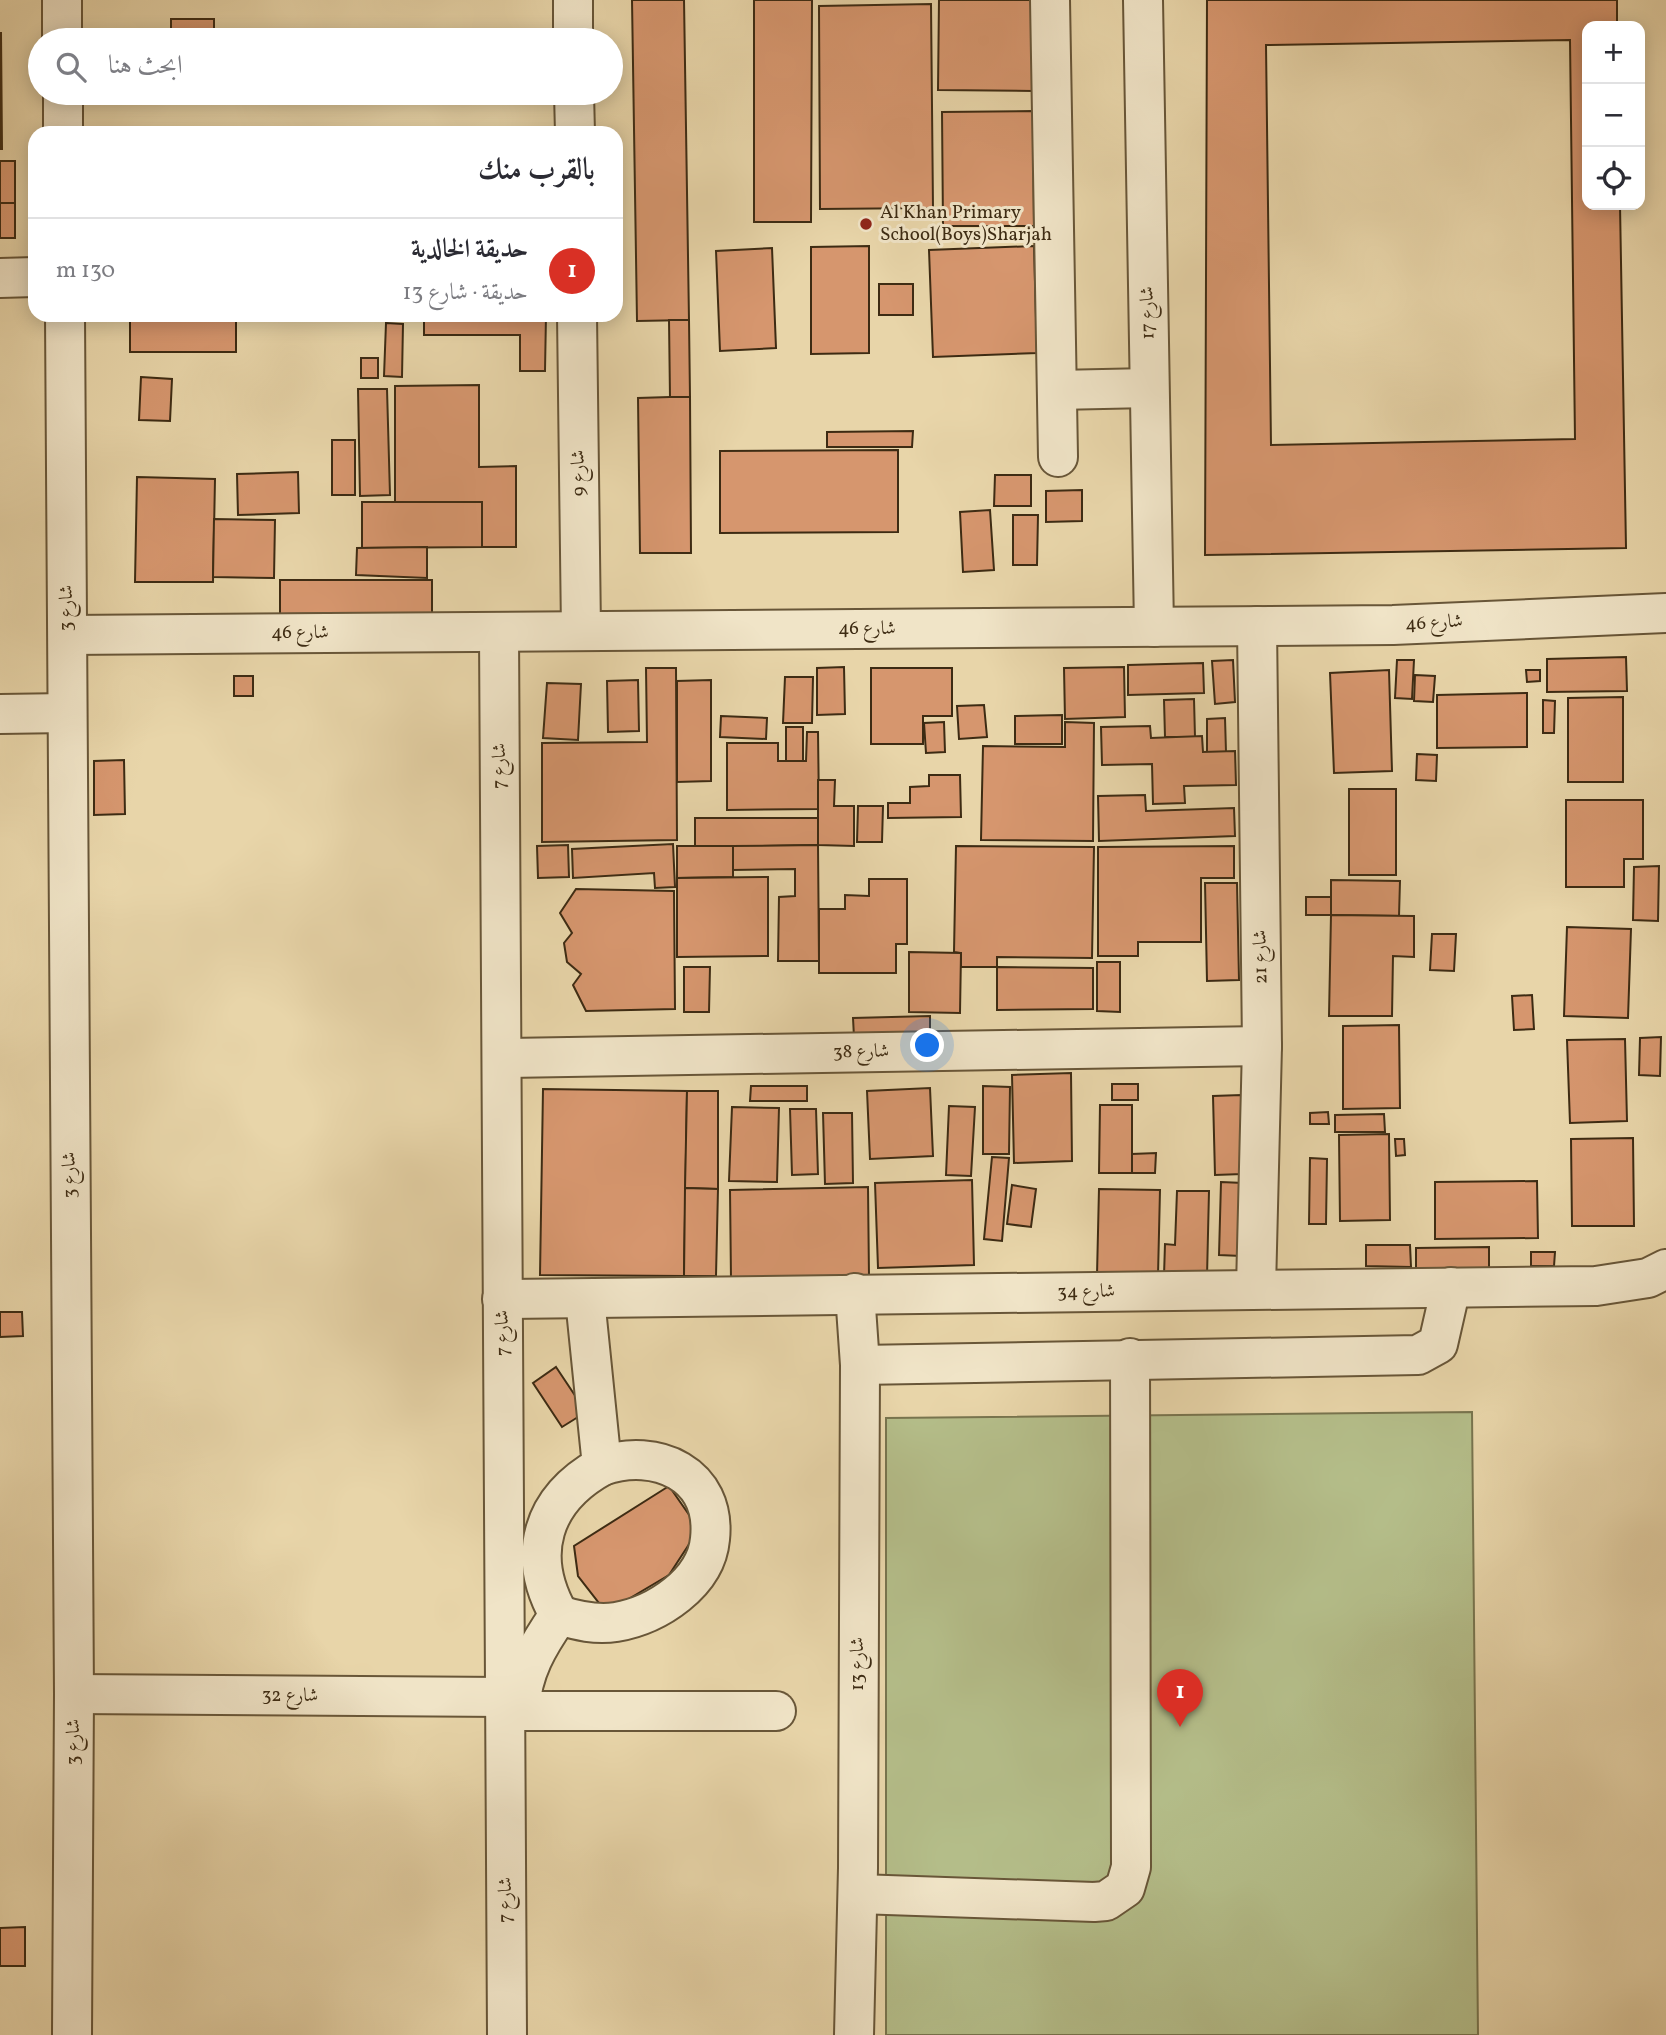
<!DOCTYPE html>
<html lang="ar">
<meta charset="utf-8">
<style>
:root{--surface:#fff;--page:#f2f2f3;--text:#2b2b33;--muted:#7c7c81;--line:#e1e1e2;--accent:#d93025}
body{margin:0;font-family:Vollkorn,Amiri,serif;background:var(--page);color:var(--text);direction:rtl}
.controls{position:absolute;right:21px;top:21px;display:grid;overflow:hidden;border-radius:14px;box-shadow:0 4px 18px #0003}
.controls button{width:63px;height:63px;display:grid;place-items:center;padding:0;border:0;border-bottom:2px solid var(--line);background:var(--surface);color:var(--text);font:35px sans-serif}
.you{position:absolute;left:928px;top:1046px;width:24px;height:24px;margin:-18px;border:5px solid #fff;border-radius:50%;background:#1a73e8;box-shadow:0 0 0 10px #1a73e833}
.badge{display:grid;place-items:center;width:46px;height:46px;border-radius:50%;background:var(--accent);color:#fff;font-size:23px;font-weight:700}
.pin{position:absolute;translate:-50% -58px;filter:drop-shadow(0 2px 4px #0008)}
.pin::after{content:'';position:absolute;top:37px;width:24px;height:21px;background:inherit;clip-path:polygon(0 0,100% 0,50% 100%)}
.list{margin:0;padding:0;list-style:none}
h2{display:flex;justify-content:space-between;align-items:center;height:91px;margin:0;padding:0 28px;font-size:30px}
h2 small{font-size:23px;font-weight:400;color:var(--muted)}
.list li{display:grid;grid-template-columns:46px 1fr auto;gap:21px;align-items:center;box-sizing:border-box;height:105px;padding:0 28px;border-top:2px solid var(--line)}
.list b{display:block;font-size:26px;white-space:nowrap}
.list p{margin:0;font-size:23px;white-space:nowrap;color:var(--muted)}
.list em{font-size:23px;font-style:normal;color:var(--muted)}
.icon{flex:none;width:38px;height:38px;fill:none;stroke:currentColor;stroke-width:2;stroke-linecap:round;stroke-linejoin:round}
.map{position:relative;flex:none;width:1666px;height:2035px;overflow:hidden;direction:ltr}
.search{position:absolute;background:var(--surface);box-shadow:0 4px 18px #0003;left:28px;top:28px;width:595px;height:77px;display:flex;align-items:center;gap:18px;box-sizing:border-box;padding:0 24px;border-radius:38px;color:var(--muted);font-size:26px}
.panel{position:absolute;background:var(--surface);box-shadow:0 4px 18px #0003;left:28px;top:126px;width:595px;height:196px;border-radius:21px;direction:rtl}
.map>svg:first-child{display:block}
</style>
<div class="map">
<svg width="1666" height="2035" viewBox="0 0 1666 2035">
<rect width="100%" height="100%" fill="#e8d5a9"/>
<filter id="stains"><feTurbulence type="fractalNoise" baseFrequency=".00286" numOctaves="4"/><feColorMatrix values="0 0 0 0 .2 0 0 0 0 .09 0 0 0 0 .02 0 0 0 .5 -.17"/></filter>
<radialGradient id="worn" r=".72"><stop offset=".6" stop-color="#630" stop-opacity="0"/><stop offset="1" stop-color="#630" stop-opacity=".3"/></radialGradient>
<polygon fill="#b4bd89" stroke="#78744e" stroke-width="2" points="1472,1412 1478,2035 886,2035 886,1418"/>
<g fill="#d6966e" stroke="#3d2b13" stroke-width="2" fill-rule="evenodd">
<polygon points="632,0 684,0 689,320 637,321"/>
<polygon points="754,0 812,0 811,222 754,222"/>
<polygon points="939,0 1034,0 1033,91 938,90"/>
<path d="M1207,0H1617V26H1587V205H1620L1626,548L1205,555ZM1570,40L1575,439L1271,445L1266,45Z"/>
<polygon points="931,4 933,208 820,209 819,6"/>
<rect x="171" y="19" width="43" height="21"/>
<polygon points="0,33 1,33 2,149 0,149"/>
<polygon points="1033,111 1034,226 943,226 942,112"/>
<rect x="0" y="161" width="15" height="42"/>
<rect x="0" y="203" width="15" height="35"/>
<polygon points="869,246 869,353 811,354 811,247"/>
<polygon points="1034,246 1037,353 933,357 929,250"/>
<polygon points="772,248 776,348 720,351 716,251"/>
<rect x="879" y="284" width="34" height="31"/>
<rect x="130" y="315" width="106" height="37"/>
<polygon points="306,315 546,315 545,371 520,371 520,335 424,335 424,321 306,321"/>
<polygon points="669,320 689,320 690,397 670,397"/>
<polygon points="386,323 403,324 402,377 384,376"/>
<rect x="361" y="358" width="17" height="20"/>
<polygon points="141,377 172,379 170,421 139,420"/>
<polygon points="479,385 479,467 516,466 516,547 482,547 482,502 395,502 395,386"/>
<polygon points="358,389 387,389 390,495 360,496"/>
<polygon points="670,397 690,397 691,553 640,553 638,398"/>
<polygon points="913,431 912,447 827,447 827,432"/>
<rect x="332" y="440" width="23" height="55"/>
<polygon points="898,450 898,532 720,533 720,451"/>
<polygon points="298,472 299,513 238,515 237,474"/>
<polygon points="995,475 1031,475 1031,506 994,506"/>
<polygon points="137,477 215,479 213,582 135,582"/>
<polygon points="1082,490 1082,521 1046,522 1046,491"/>
<polygon points="362,502 482,502 482,547 362,548"/>
<polygon points="990,510 994,570 963,572 960,512"/>
<polygon points="1013,515 1038,515 1037,565 1013,565"/>
<polygon points="214,519 275,520 274,578 213,577"/>
<polygon points="427,547 427,578 356,575 357,548"/>
<polygon points="280,580 432,580 432,613 280,614"/>
<polygon points="1626,657 1627,691 1547,692 1547,659"/>
<polygon points="1233,660 1235,702 1215,704 1212,661"/>
<polygon points="1397,660 1414,660 1412,699 1395,698"/>
<polygon points="1203,663 1204,693 1128,695 1128,665"/>
<polygon points="844,667 845,714 817,715 817,668"/>
<polygon points="1124,667 1125,717 1065,719 1064,668"/>
<polygon points="646,668 676,668 677,840 542,842 542,743 647,742"/>
<polygon points="871,668 952,668 952,716 923,716 923,744 871,744"/>
<polygon points="1389,670 1392,771 1334,773 1330,673"/>
<polygon points="1526,670 1540,670 1540,681 1527,682"/>
<polygon points="1415,675 1435,676 1433,702 1414,701"/>
<rect x="234" y="676" width="19" height="20"/>
<polygon points="785,677 813,677 812,723 783,723"/>
<polygon points="638,680 639,731 608,732 607,681"/>
<polygon points="711,680 711,781 677,782 677,681"/>
<polygon points="547,683 581,684 578,740 543,738"/>
<polygon points="1527,693 1527,747 1437,748 1437,695"/>
<polygon points="1623,697 1623,782 1568,782 1568,698"/>
<polygon points="1194,699 1195,737 1165,737 1164,700"/>
<polygon points="1543,700 1555,701 1554,733 1543,733"/>
<polygon points="984,705 987,737 959,739 957,706"/>
<polygon points="1062,715 1062,744 1015,744 1015,716"/>
<polygon points="721,716 767,718 766,739 720,737"/>
<polygon points="1225,718 1226,752 1207,753 1207,719"/>
<polygon points="944,722 945,752 926,753 924,723"/>
<polygon points="1065,722 1094,723 1093,841 981,840 983,746 1065,747"/>
<polygon points="1150,726 1151,738 1202,736 1203,752 1235,751 1236,785 1184,786 1185,803 1153,804 1152,764 1102,765 1101,727"/>
<rect x="786" y="727" width="17" height="34"/>
<polygon points="807,732 818,732 819,809 727,810 727,743 778,743 778,761 806,761"/>
<polygon points="1417,754 1437,755 1436,781 1416,780"/>
<polygon points="124,760 125,814 94,815 94,761"/>
<polygon points="929,775 960,775 961,817 888,818 888,803 910,803 910,787 929,786"/>
<polygon points="818,780 835,780 834,806 854,806 854,846 818,845"/>
<rect x="1349" y="789" width="47" height="86"/>
<polygon points="1145,795 1146,811 1234,808 1235,836 1099,841 1098,796"/>
<polygon points="1566,800 1643,800 1643,859 1624,859 1624,887 1566,887"/>
<polygon points="858,806 883,806 882,842 857,842"/>
<polygon points="695,818 818,818 818,845 695,847"/>
<polygon points="673,844 675,887 655,888 654,873 573,878 572,849"/>
<polygon points="568,845 569,877 538,878 537,846"/>
<polygon points="818,845 819,961 778,961 779,897 795,896 795,869 732,870 733,846"/>
<polygon points="677,846 733,846 733,877 677,878"/>
<polygon points="956,846 1094,847 1092,958 997,957 997,967 961,967 961,953 954,952"/>
<polygon points="1234,846 1234,878 1201,878 1201,942 1138,942 1138,956 1098,956 1098,847"/>
<polygon points="1659,866 1658,921 1633,920 1634,867"/>
<polygon points="768,877 768,956 677,957 677,878"/>
<polygon points="869,879 907,879 907,944 896,944 896,973 819,973 819,909 845,909 845,895 869,896"/>
<polygon points="1331,880 1400,881 1399,916 1331,915"/>
<polygon points="1205,883 1237,883 1239,980 1207,981"/>
<polygon points="576,889 674,891 675,1009 586,1011 573,985 581,974 567,962 564,943 572,933 560,913"/>
<rect x="1306" y="897" width="25" height="18"/>
<polygon points="1331,915 1414,916 1414,957 1393,956 1392,1016 1329,1016"/>
<polygon points="1567,927 1631,929 1628,1018 1564,1016"/>
<polygon points="1432,934 1456,934 1454,971 1430,970"/>
<polygon points="909,952 961,953 960,1013 909,1012"/>
<polygon points="1097,962 1120,962 1120,1012 1097,1011"/>
<polygon points="684,967 710,967 709,1012 684,1012"/>
<polygon points="997,967 1093,968 1093,1009 997,1010"/>
<polygon points="1532,995 1534,1029 1514,1030 1512,996"/>
<polygon points="930,1016 930,1036 854,1037 853,1018"/>
<polygon points="1399,1025 1400,1108 1343,1109 1343,1026"/>
<polygon points="1661,1037 1660,1076 1639,1075 1640,1038"/>
<polygon points="1625,1039 1627,1121 1570,1123 1567,1040"/>
<polygon points="1071,1073 1072,1161 1014,1163 1012,1075"/>
<rect x="1112" y="1084" width="26" height="16"/>
<polygon points="751,1086 807,1086 807,1101 750,1101"/>
<polygon points="983,1086 1010,1087 1009,1154 983,1154"/>
<polygon points="930,1088 933,1156 870,1159 867,1091"/>
<polygon points="543,1089 687,1091 684,1276 540,1275"/>
<polygon points="687,1091 718,1091 718,1189 685,1188"/>
<polygon points="1241,1095 1242,1174 1215,1175 1213,1096"/>
<polygon points="1100,1105 1132,1105 1132,1173 1099,1173"/>
<polygon points="949,1106 975,1107 971,1176 946,1175"/>
<polygon points="732,1107 779,1108 777,1182 729,1181"/>
<polygon points="790,1109 816,1109 818,1174 792,1175"/>
<polygon points="1328,1112 1329,1124 1310,1124 1310,1113"/>
<polygon points="823,1113 852,1113 853,1183 825,1184"/>
<polygon points="1384,1114 1385,1132 1335,1132 1335,1115"/>
<polygon points="1389,1134 1390,1220 1340,1221 1339,1135"/>
<polygon points="1633,1138 1634,1226 1572,1226 1571,1139"/>
<polygon points="1395,1139 1404,1139 1405,1155 1396,1156"/>
<polygon points="1156,1153 1155,1173 1132,1173 1132,1154"/>
<polygon points="992,1157 1009,1158 1002,1241 984,1239"/>
<polygon points="1310,1158 1327,1159 1326,1224 1309,1224"/>
<polygon points="972,1180 974,1265 878,1268 875,1183"/>
<polygon points="1537,1181 1538,1238 1435,1239 1435,1182"/>
<polygon points="1221,1182 1243,1183 1241,1256 1219,1255"/>
<polygon points="1012,1185 1036,1189 1031,1227 1007,1224"/>
<polygon points="868,1187 869,1277 731,1280 730,1190"/>
<polygon points="685,1188 718,1189 716,1276 684,1276"/>
<polygon points="1099,1189 1160,1190 1158,1276 1097,1275"/>
<polygon points="1177,1191 1209,1191 1207,1277 1164,1276 1165,1244 1175,1245"/>
<polygon points="1366,1245 1410,1245 1411,1267 1366,1266"/>
<polygon points="1489,1247 1489,1268 1416,1269 1416,1248"/>
<polygon points="1531,1252 1555,1252 1554,1266 1531,1266"/>
<polygon points="0,1312 22,1312 23,1336 0,1337"/>
<polygon points="556,1367 586,1412 562,1427 533,1383"/>
<polygon points="669,1486 699,1529 669,1575 615,1607 599,1603 578,1576 574,1546"/>
<polygon points="25,1927 25,1966 0,1966 0,1928"/>
</g>
<g fill="none" stroke-linecap="round" stroke-linejoin="round">
<g stroke="#685638" stroke-width="42">
<g id="minor">
<polyline points="62,0 62,40"/>
<polyline points="573,0 573,40"/>
<polyline points="1050,0 1058,457"/>
<polyline points="1143,0 1154,627"/>
<polyline points="63,93 63,133"/>
<polyline points="574,93 575,133"/>
<polyline points="0,278 35,277"/>
<polyline points="65,315 74,1694 72,2035"/>
<polyline points="577,315 581,631"/>
<polyline points="1057,390 1149,388"/>
<polyline points="499,632 507,2035"/>
<polyline points="68,635 1393,625 1666,613"/>
<polyline points="0,714 67,713"/>
<polyline points="502,1058 1262,1046"/>
<polyline points="1256,1288 1262,1046 1257,626"/>
<polyline points="502,1299 1596,1286 1648,1278 1666,1269"/>
<polyline points="860,1365 1418,1355 1438,1344 1451,1287"/>
<path d="M559,1615C525,1555 542,1499 602,1466L585,1299"/>
<polyline points="74,1694 505,1697"/>
<path d="M520,1709C522,1672 538,1645 559,1615C578,1621 596,1625 616,1622C657,1615 706,1583 710,1539C717,1474 656,1447 602,1466"/>
<polyline points="505,1711 776,1711"/>
<polyline points="858,1894 1094,1902 1106,1901 1125,1888 1131,1867 1130,1358"/>
<polyline points="854,2035 858,1868 860,1365 855,1293"/>
</g>
</g>
<use href="#minor" stroke="#f0e4c7" stroke-width="38"/>
</g>
<circle fill="#8f2418" stroke="#f0e4c7" stroke-width="2.5" cx="866" cy="224" r="7"/>
<g text-anchor="middle" dominant-baseline="central" stroke-width="6" stroke-linejoin="round" paint-order="stroke">
<g font-size="19" fill="#3d2b13" stroke="#f0e4c7" text-anchor="start">
<text x="880" y="213">Al Khan Primary<tspan x="880" dy="22">School(Boys)Sharjah</tspan></text>
</g>
<g font-size="19" fill="#3d2b13" stroke="#f0e4c7">
<text transform="translate(1148 313) rotate(-91)">شارع 17</text>
<text transform="translate(579 473) rotate(-91)">شارع 9</text>
<text transform="translate(67 608) rotate(-90)">شارع 3</text>
<text transform="translate(1434 623) rotate(-3)">شارع 46</text>
<text x="867" y="629">شارع 46</text>
<text x="300" y="633">شارع 46</text>
<text transform="translate(500 766) rotate(-90)">شارع 7</text>
<text transform="translate(1261 957) rotate(-91)">شارع 21</text>
<text transform="translate(861 1052) rotate(-1)">شارع 38</text>
<text transform="translate(70 1175) rotate(-91)">شارع 3</text>
<text transform="translate(1086 1292) rotate(-1)">شارع 34</text>
<text transform="translate(503 1333) rotate(-91)">شارع 7</text>
<text transform="translate(858 1664) rotate(-90)">شارع 13</text>
<text x="290" y="1696">شارع 32</text>
<text transform="translate(74 1742) rotate(-90)">شارع 3</text>
<text transform="translate(506 1900) rotate(-90)">شارع 7</text>
</g>
</g>
<rect width="100%" height="100%" filter="url(#stains)"/>
<rect width="100%" height="100%" fill="url(#worn)"/>
</svg>
<div class="controls">
<button>+</button>
<button>−</button>
<button><svg class="icon" aria-label="locate" viewBox="0 0 24 24"><circle cx="12" cy="12" r="6"/><path d="M12 2v4M12 18v4M2 12h4M18 12h4"/></svg></button>
</div>
<div class="you"></div>
<div class="pin badge" style="left:1180px;top:1727px">1</div>
<div class="search"><svg class="icon" aria-label="search" viewBox="0 0 24 24"><circle cx="10" cy="10" r="6"/><path d="M15 15l6 6"/></svg>ابحث هنا</div>
<section class="panel">
<h2>بالقرب منك<small></small></h2>
<ul class="list">
<li><span class="badge">1</span><div><b>حديقة الخالدية</b><p>حديقة · شارع 13</p></div><em>130 m</em></li>
</ul>
</section>
</div>
